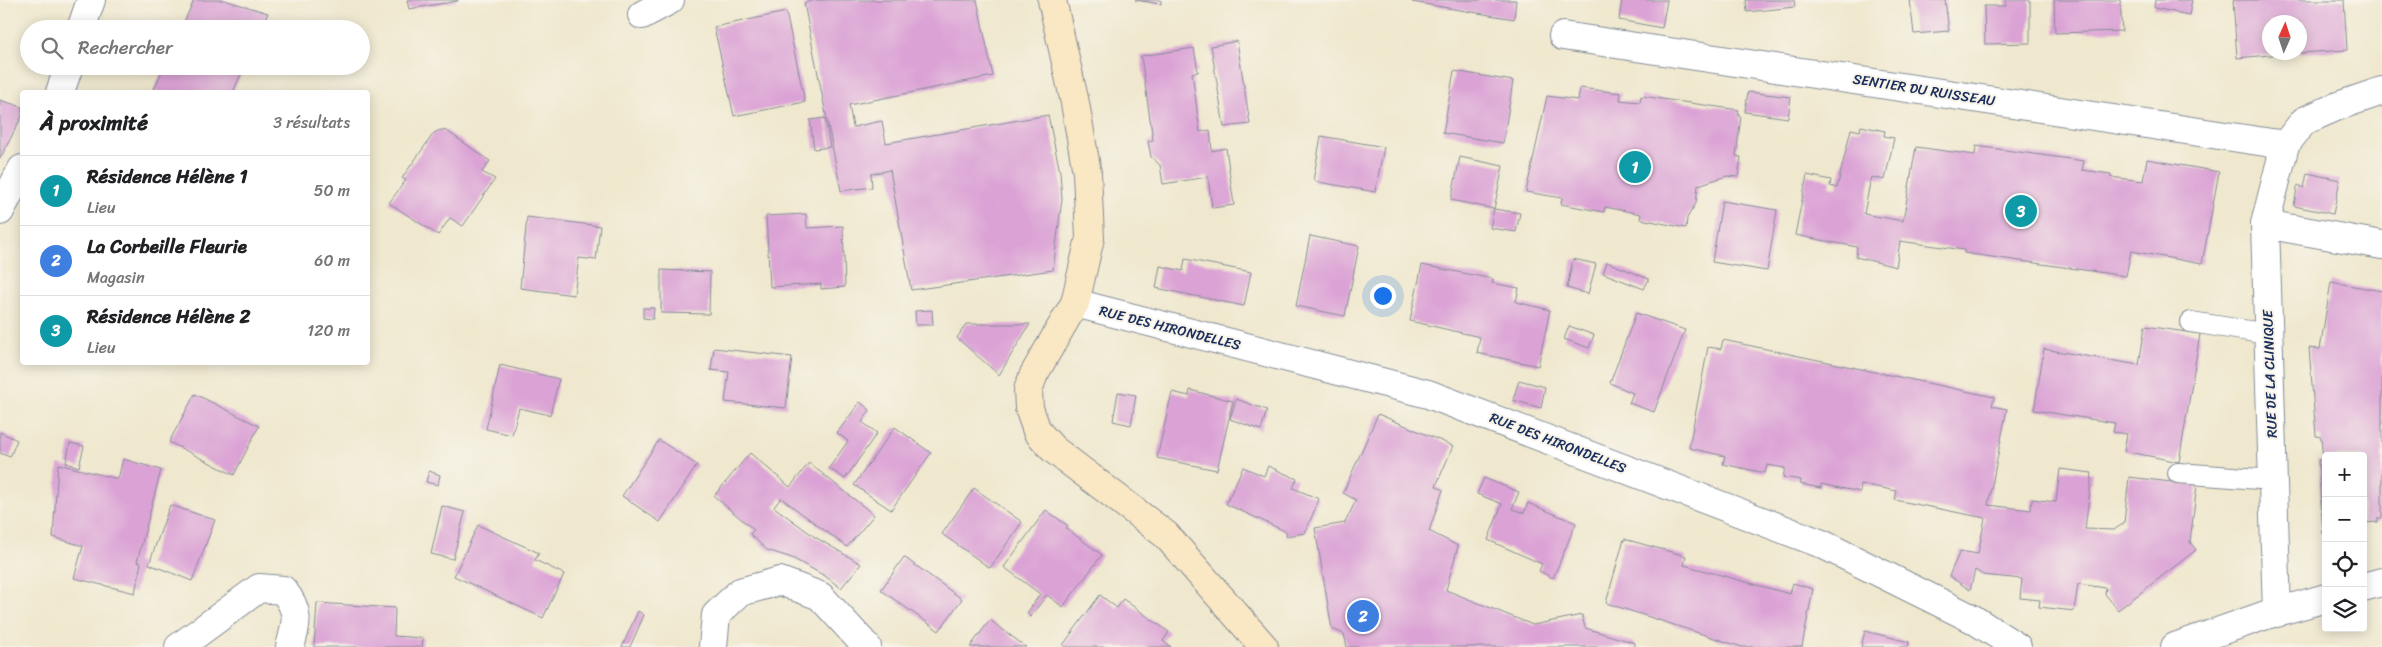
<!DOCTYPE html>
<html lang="fr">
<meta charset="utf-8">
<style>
:root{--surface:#fff;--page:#f2f2f2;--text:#202124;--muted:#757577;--line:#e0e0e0;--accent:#2563eb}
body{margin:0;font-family:Sriracha,sans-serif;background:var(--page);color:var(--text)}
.controls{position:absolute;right:15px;bottom:15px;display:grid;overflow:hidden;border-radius:5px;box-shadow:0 2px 12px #0003}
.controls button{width:45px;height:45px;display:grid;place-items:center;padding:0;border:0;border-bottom:1px solid var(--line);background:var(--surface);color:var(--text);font:25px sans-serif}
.compass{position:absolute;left:2262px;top:15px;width:45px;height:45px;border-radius:50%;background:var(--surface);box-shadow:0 2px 12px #0003;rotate:3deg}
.you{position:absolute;left:1382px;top:295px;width:18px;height:18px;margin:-12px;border:4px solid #fff;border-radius:50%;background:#1a73e8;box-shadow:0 0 0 8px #1a73e833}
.badge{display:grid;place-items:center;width:32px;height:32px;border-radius:50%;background:var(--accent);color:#fff;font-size:16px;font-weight:700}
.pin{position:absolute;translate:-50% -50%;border:2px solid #fff;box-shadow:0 1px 5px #0006}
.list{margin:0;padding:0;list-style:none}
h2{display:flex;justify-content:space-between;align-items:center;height:65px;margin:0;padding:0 20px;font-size:21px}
h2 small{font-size:16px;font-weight:400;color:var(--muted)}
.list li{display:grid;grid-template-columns:32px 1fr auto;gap:15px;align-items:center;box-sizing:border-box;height:70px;padding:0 20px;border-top:1px solid var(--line)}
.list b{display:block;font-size:19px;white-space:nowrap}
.list p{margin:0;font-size:16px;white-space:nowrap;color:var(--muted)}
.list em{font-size:16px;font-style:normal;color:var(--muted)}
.icon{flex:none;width:28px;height:28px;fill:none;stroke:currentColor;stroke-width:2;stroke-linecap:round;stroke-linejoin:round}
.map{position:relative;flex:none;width:2382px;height:647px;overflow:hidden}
.search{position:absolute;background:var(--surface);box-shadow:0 2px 12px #0003;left:20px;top:20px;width:350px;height:55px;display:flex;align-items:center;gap:12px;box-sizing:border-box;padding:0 18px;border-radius:28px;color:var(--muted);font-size:19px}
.panel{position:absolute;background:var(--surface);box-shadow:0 2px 12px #0003;left:20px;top:90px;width:350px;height:275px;border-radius:5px}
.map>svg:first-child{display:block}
</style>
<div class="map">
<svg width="2382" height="647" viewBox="0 0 2382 647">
<rect width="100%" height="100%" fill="#f7f3e8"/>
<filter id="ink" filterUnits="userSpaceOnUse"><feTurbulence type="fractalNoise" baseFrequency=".02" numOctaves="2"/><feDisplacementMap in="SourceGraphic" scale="10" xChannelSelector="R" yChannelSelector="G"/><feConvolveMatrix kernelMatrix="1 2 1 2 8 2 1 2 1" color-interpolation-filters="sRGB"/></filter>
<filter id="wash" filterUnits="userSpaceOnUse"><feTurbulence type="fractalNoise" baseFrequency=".0096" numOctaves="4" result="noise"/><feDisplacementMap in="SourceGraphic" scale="20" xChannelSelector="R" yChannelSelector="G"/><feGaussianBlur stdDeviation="1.12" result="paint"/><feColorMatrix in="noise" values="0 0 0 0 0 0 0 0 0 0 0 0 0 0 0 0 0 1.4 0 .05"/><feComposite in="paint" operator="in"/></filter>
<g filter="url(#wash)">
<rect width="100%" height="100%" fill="#efe8ce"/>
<g id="blocks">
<g fill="#dba3d5">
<polygon points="194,0 224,0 268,13 261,29 181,29"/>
<polygon points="407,0 458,0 458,1 409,9"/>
<polygon points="816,0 977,0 993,76 849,105 853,127 882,121 886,143 1048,115 1060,172 1062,199 1053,270 911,290 890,170 871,174 872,187 841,191 804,3"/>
<polygon points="1135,0 1161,0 1161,4"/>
<polygon points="1412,0 1516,0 1514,19 1412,2"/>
<polygon points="1622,0 1667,0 1662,28 1619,20"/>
<polygon points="1746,0 1794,0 1795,7 1747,12"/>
<polygon points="1910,0 1945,0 1949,31 1914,34"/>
<polygon points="2006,0 2030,0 2030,43 1985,44 1984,6 2006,6"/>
<polygon points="2054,0 2120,0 2122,31 2055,33"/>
<polygon points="2155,0 2192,0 2189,15 2154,8"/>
<polygon points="2233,0 2344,0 2347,50 2300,53 2300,22 2270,22 2270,52 2282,54 2237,58"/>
<polygon points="786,12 805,102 734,116 714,27"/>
<polygon points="1237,41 1250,124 1224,127 1211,46"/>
<polygon points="1194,48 1198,72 1192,73 1200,132 1210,130 1212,151 1226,148 1234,205 1212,208 1208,177 1163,184 1160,165 1151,157 1148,141 1153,140 1141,56"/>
<polygon points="164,66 245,66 233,92 153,92"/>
<polygon points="1454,71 1513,81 1503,143 1443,133"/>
<polygon points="1580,88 1621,93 1620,100 1640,102 1641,96 1739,110 1738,116 1741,116 1736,156 1741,157 1738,177 1727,176 1698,185 1696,203 1687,218 1686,228 1640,219 1641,214 1605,207 1604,212 1561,204 1562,198 1526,192 1547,96 1578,100"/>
<polygon points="1748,92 1791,97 1788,118 1745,112"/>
<polygon points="0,100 22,107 22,116 0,159"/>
<polygon points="825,118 830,147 814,149 810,120"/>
<polygon points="1861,126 1885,131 1884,136 1894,138 1885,180 1871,177 1864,214 1903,221 1916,147 1975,155 1976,146 2084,161 2082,170 2111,174 2110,177 2143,181 2147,159 2219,172 2202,264 2131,251 2126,276 1964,253 1964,250 1900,241 1896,267 1856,257 1857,247 1795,235 1807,175 1831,180 1830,186 1837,188 1851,129 1860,131"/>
<polygon points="440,130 447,131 490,161 482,172 495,179 463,226 450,218 438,235 389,203 406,180 402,178 434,133"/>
<polygon points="1321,136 1384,147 1375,192 1313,181"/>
<polygon points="1460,157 1503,166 1494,209 1451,200"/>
<polygon points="2307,173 2340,180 2333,214 2294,206 2297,188 2298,185 2304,188"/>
<polygon points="1722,201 1777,210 1767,271 1712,262"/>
<polygon points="1494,209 1520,213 1516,232 1490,228"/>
<polygon points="806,214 807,228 843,226 845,287 821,289 821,284 770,287 766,216"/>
<polygon points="527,217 600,226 596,260 579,258 574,295 520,288"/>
<polygon points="1310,236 1359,246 1345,316 1296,306"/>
<polygon points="1185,259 1251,272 1244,306 1156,288 1160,266 1183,271"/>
<polygon points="1573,259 1596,264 1588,294 1567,288"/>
<polygon points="1607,262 1649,279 1644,289 1603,273"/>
<polygon points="1422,265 1493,279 1492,283 1519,288 1516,302 1550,310 1538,366 1477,353 1480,337 1410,321"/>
<polygon points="661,270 710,272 709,314 661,313"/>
<polygon points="2331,282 2382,291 2382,518 2378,518 2378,522 2363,523 2363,456 2326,456 2326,533 2323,534 2318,460 2323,460 2321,437 2316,436 2309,348 2320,349"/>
<polygon points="643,308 654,308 653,319 643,318"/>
<polygon points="932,310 933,325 916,325 915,311"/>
<polygon points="1636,313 1685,330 1654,412 1629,403 1633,393 1610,383"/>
<polygon points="966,324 1030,324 999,375 957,338"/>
<polygon points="1569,326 1594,335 1589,348 1564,339"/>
<polygon points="2145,326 2200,334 2179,462 2124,451 2127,434 2113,432 2115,423 2034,410 2044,349 2139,365"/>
<polygon points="1723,340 1994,397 1992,406 2007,409 1988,505 2031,510 2032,499 2056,502 2060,469 2092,473 2085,529 2114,530 2124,523 2129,477 2197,485 2190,542 2196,550 2118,610 2105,594 2106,588 2078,584 2074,611 2039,607 2040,600 2020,598 2022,579 1983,575 1975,570 1970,590 1949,576 1960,551 1978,554 1985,518 1895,500 1897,491 1861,484 1860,492 1821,484 1821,488 1800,484 1801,480 1783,477 1785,468 1767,465 1765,473 1723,464 1725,456 1689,448 1708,347 1721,349"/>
<polygon points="714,348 792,357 786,408 725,402 729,372 711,370"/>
<polygon points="500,365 559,379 550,415 519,408 512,435 486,429"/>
<polygon points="1519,380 1545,387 1541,408 1513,400"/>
<polygon points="1190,390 1233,401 1217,470 1157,458 1172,392 1189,396"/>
<polygon points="1118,392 1136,395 1131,425 1113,421"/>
<polygon points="195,394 259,426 234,475 169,442"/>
<polygon points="1236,399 1267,410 1261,430 1230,419"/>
<polygon points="860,402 870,410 862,422 877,433 845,479 829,468 848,441 837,433"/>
<polygon points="1378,414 1453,446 1436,486 1443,490 1429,531 1458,546 1446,590 1533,625 1582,615 1585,628 1635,643 1635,647 1347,647 1344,634 1332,629 1315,528 1345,523 1356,500 1343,493"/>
<polygon points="895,427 931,453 891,510 854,485"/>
<polygon points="0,432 17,440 10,457 0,453"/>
<polygon points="659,440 697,465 660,522 622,496"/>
<polygon points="70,443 84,446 79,467 66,463"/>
<polygon points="750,453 790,487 809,463 874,515 847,547 781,498 774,507 815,537 861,564 841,588 825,576 792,558 767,550 750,534 754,530 714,496"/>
<polygon points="123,459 161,470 137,562 141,563 135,593 74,578 83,546 53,537 58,464 118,479"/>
<polygon points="1268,466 1297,479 1293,488 1319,499 1305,533 1286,536 1287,532 1226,504 1243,467 1264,476"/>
<polygon points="429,471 440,475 438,485 426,482"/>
<polygon points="1484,478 1519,492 1512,509 1524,513 1528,503 1576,523 1553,578 1539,571 1542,564 1488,540 1502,504 1477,494"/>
<polygon points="974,488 1022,522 990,568 942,534"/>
<polygon points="170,505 215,520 192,581 149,564"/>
<polygon points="442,506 465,512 453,559 431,554"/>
<polygon points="1046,510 1068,526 1066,528 1102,555 1063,607 1047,595 1030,617 1027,613 1040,594 1004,567"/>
<polygon points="478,525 539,553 535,560 564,574 543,618 454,576"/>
<polygon points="1624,539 1686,556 1684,565 1790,594 1793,583 1813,589 1802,647 1742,647 1606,603"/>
<polygon points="904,557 962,599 939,631 881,590"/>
<polygon points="1100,595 1117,608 1123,599 1169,632 1163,641 1171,647 1066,647 1063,645"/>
<polygon points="317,603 395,608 394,636 423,638 422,647 314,647"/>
<polygon points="638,611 644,615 630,647 622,647"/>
<polygon points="990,620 1026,647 970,647"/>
<polygon points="1865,631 1909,642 1908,647 1861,647"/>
</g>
</g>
</g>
<g filter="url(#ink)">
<use href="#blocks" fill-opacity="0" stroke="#858c96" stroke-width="1"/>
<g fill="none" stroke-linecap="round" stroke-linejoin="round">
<g stroke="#858c96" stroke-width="22">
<g id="service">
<polyline points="2191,322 2268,334"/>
<polyline points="2178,473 2273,480"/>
</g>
</g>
<g stroke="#858c96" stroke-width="30">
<g id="minor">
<polyline points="642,15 670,0"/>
<polyline points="81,29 91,0"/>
<polyline points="1563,36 2285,145"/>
<polyline points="60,92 69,66"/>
<polyline points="0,211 22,169"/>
<polyline points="2265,224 2382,245"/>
<polyline points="1075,303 1428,394 1822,544 1973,619 2017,647"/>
<polyline points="2363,587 2382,582"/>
<polyline points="2277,613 2265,224 2285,145 2304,121 2338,106 2382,91"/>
<path d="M179,647L259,588L283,590C300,611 297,622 290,647"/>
<polyline points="713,647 716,615 740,592 780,581 820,596 867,647"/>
<polyline points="2175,647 2266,615 2326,598"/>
</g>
</g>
<g stroke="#858c96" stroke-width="30">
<polyline id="secondary" points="1052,0 1075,103 1087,173 1090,238 1075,303 1034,374 1028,390 1029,408 1037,431 1053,449 1166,535 1264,647"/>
</g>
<use href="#service" stroke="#fff" stroke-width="20"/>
<use href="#minor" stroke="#fff" stroke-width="28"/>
<use href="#secondary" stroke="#fae7c3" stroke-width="28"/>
</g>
</g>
<g text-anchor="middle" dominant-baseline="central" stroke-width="4" stroke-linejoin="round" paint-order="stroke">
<g font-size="14" fill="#1b2f5e" stroke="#f7f3e8">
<text transform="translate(1924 90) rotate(9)">SENTIER DU RUISSEAU</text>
<text transform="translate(1170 328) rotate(14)">RUE DES HIRONDELLES</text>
<text transform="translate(2270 374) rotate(-92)">RUE DE LA CLINIQUE</text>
<text transform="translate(1558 443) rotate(21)">RUE DES HIRONDELLES</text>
</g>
</g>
</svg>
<div class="controls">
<button>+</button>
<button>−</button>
<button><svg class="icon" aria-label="locate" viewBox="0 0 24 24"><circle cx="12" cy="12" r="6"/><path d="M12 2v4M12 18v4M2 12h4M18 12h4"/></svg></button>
<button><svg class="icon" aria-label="layers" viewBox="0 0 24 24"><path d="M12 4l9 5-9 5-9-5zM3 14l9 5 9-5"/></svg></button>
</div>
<svg class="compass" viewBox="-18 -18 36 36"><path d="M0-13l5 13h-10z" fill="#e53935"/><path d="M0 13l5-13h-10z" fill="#757577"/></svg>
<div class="you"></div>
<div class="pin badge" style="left:1635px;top:167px;background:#0f9aa8">1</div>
<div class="pin badge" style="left:1363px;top:616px;background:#3f7fe0">2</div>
<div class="pin badge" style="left:2021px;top:211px;background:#0f9aa8">3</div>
<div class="search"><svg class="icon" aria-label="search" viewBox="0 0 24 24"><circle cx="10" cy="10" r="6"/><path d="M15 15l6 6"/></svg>Rechercher</div>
<section class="panel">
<h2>À proximité<small>3 résultats</small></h2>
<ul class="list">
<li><span class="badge" style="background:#0f9aa8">1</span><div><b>Résidence Hélène 1</b><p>Lieu</p></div><em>50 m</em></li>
<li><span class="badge" style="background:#3f7fe0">2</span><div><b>La Corbeille Fleurie</b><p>Magasin</p></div><em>60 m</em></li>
<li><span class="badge" style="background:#0f9aa8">3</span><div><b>Résidence Hélène 2</b><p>Lieu</p></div><em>120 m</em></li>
</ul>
</section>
</div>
